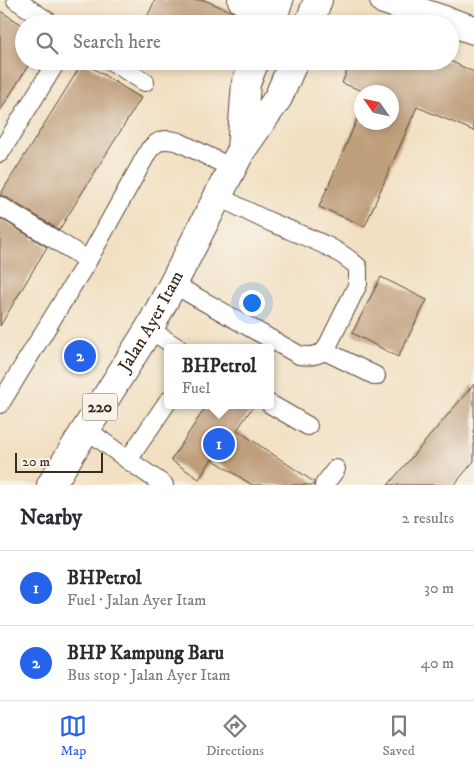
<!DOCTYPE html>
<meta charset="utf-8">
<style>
:root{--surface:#fff;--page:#f2f2f3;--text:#2b2b33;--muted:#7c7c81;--line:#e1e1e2;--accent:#2563eb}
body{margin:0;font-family:"IM FELL DW Pica",serif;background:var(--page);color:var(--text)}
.compass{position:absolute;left:354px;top:85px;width:45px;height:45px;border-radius:50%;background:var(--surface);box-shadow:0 2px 8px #0003;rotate:304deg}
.scale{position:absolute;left:15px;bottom:12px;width:88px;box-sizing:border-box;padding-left:5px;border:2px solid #3b2a1e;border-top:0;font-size:14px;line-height:18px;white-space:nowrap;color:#3b2a1e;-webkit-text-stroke:4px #f7f3e8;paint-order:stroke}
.you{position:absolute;left:251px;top:302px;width:18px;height:18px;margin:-12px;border:4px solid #fff;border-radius:50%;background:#1a73e8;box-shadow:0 0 0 8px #1a73e833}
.badge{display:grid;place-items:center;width:32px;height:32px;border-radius:50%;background:var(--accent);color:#fff;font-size:16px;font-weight:700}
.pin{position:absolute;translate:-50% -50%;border:2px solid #fff;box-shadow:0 1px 5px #0006}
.popup{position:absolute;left:164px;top:344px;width:110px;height:65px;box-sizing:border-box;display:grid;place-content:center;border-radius:5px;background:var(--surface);filter:drop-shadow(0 1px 4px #0005);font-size:16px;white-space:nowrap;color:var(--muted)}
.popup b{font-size:19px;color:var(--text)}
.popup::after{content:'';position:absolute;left:50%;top:100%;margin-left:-10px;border:10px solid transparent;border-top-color:var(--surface)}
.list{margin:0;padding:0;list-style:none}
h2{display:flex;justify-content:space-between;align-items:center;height:65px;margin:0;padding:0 20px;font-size:21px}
h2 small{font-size:16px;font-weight:400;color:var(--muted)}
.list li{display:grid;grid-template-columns:32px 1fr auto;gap:15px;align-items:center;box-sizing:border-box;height:75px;padding:0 20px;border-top:1px solid var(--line)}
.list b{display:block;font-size:19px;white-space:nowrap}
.list p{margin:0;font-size:16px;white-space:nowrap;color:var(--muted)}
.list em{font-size:16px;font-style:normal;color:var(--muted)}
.icon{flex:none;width:28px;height:28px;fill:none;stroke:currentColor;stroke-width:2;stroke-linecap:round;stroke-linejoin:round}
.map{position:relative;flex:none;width:474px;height:485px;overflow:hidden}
.search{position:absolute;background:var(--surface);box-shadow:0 2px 8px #0003;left:15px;right:15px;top:15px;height:55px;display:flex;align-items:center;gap:12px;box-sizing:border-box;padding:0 18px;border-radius:28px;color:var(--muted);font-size:19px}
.sheet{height:215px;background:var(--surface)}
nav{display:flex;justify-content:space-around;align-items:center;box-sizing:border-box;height:70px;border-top:1px solid var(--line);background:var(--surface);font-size:14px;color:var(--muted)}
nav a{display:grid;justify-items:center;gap:2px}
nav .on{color:var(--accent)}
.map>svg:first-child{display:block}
</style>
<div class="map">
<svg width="474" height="485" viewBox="0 0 474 485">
<rect width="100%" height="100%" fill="#f7f3e8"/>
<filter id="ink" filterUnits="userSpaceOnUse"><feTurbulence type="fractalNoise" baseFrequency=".02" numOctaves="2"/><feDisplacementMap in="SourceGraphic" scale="10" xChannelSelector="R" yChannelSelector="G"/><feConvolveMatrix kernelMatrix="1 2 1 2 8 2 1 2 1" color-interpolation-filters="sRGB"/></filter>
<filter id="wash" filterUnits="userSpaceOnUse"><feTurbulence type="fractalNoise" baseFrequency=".0096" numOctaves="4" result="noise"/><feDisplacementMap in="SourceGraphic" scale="20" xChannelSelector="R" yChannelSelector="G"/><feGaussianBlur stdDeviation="1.12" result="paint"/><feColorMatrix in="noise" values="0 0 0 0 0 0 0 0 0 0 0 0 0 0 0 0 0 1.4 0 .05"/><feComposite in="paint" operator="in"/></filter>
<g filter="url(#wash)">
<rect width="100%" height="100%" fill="#f2e0c3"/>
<g id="blocks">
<g fill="#bf9e7c">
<polygon points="155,0 204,0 233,12 252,24 144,24"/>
<polygon points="0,11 24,26 24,61 31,61 0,111"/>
<polygon points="351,61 450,61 474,72 474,131 417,107 365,226 319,207 362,108 362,122 392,122 392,92 365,92 342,83"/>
<polygon points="83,62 141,98 59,230 6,197 0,195"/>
<polygon points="0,218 47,247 0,326"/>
<polygon points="381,277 427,300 398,357 352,333"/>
<polygon points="474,384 474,461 454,485 388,485"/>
<polygon points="207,405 254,405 237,430 314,482 314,485 252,485 212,459 199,479 171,460"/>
</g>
</g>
</g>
<g filter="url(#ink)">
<use href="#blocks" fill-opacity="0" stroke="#564537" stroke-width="1"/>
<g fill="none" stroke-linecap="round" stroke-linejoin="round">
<g stroke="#564537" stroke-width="20">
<g id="service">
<polyline points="16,0 52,24"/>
<polyline points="111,61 145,82"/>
<polyline points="0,153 57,61"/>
<polyline points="0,206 88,260"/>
<path d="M173,284L299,355C309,357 316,356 325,351L358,284V267C336,246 303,236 275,224C256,216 237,206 218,196"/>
<polyline points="149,329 178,348"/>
<polyline points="325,351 376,376"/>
<path d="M0,404L88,260L149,150C159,139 165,138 179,142L232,168"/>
<polyline points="270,404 308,426"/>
<polyline points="86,429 128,460 168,401"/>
<polyline points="128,460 164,485"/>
<polyline points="324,485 336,469"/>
</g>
</g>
<g stroke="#564537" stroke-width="30">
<polyline id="minor" points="242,0 272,17"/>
</g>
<g stroke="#564537" stroke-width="30">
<g id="primary">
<polyline points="384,0 474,30"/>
<polyline points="270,24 279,0"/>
<polyline points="309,24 318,0"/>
<polyline points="241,149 246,83 255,61"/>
<path id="s1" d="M51,485L149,329L173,284L241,151L278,98L294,61"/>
</g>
</g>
<use href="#service" stroke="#fff" stroke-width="18"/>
<use href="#minor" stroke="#fff" stroke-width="28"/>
<use href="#primary" stroke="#fff" stroke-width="28"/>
</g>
</g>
<g text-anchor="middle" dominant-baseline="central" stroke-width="4" stroke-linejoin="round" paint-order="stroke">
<rect fill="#f7f3e8" stroke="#73665b" stroke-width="1" x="82.5" y="393.5" width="35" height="27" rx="4"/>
<g font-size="16" font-weight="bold" fill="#3b2a1e">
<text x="100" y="407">220</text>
</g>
<g font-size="18" fill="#3b2a1e" stroke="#f7f3e8">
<text stroke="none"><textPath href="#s1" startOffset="192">Jalan Ayer Itam</textPath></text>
</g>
</g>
</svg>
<svg class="compass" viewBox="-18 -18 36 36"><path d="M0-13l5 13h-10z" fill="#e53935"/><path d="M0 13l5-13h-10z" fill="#7c7c81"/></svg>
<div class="scale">20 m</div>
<div class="you"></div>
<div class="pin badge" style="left:219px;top:444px">1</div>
<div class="popup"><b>BHPetrol</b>Fuel</div>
<div class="pin badge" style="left:80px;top:356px">2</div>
<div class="search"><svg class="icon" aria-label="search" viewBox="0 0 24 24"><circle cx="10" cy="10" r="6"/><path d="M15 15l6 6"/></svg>Search here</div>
</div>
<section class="sheet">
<h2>Nearby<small>2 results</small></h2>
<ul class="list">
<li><span class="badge">1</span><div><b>BHPetrol</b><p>Fuel · Jalan Ayer Itam</p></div><em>30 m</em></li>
<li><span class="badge">2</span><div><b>BHP Kampung Baru</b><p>Bus stop · Jalan Ayer Itam</p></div><em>40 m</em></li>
</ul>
</section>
<nav>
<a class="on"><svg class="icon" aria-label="map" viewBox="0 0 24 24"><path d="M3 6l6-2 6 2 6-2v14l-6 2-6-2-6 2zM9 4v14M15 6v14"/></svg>Map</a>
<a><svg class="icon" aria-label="directions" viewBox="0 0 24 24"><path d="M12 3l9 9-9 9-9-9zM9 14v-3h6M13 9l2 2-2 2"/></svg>Directions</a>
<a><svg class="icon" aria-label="saved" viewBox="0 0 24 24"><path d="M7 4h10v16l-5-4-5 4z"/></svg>Saved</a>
</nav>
